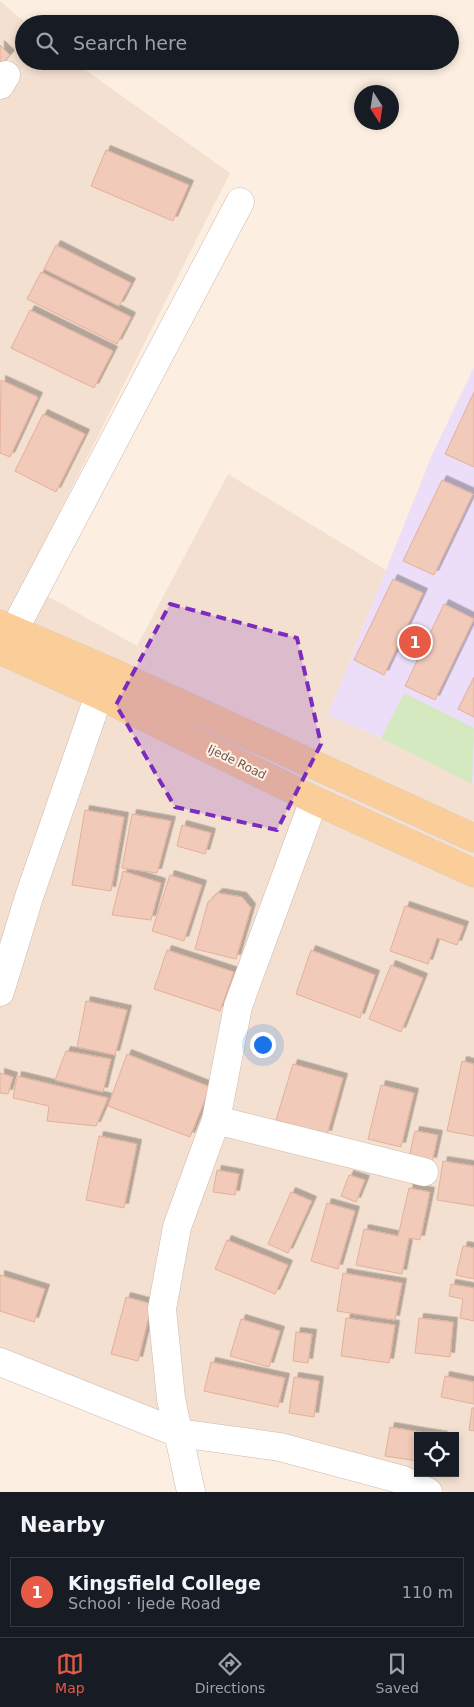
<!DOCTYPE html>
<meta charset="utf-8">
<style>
:root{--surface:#171b24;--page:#20242c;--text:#f1f3f6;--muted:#9ea1a6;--line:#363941;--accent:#e75a46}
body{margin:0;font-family:"DejaVu Sans",sans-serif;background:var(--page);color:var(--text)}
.controls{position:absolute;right:15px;bottom:15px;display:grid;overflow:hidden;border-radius:0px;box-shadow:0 2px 8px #0003}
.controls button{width:45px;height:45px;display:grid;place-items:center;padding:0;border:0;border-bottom:1px solid var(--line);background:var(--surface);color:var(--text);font:25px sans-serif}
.compass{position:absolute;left:354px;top:85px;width:45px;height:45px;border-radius:50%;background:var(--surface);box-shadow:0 2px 8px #0003;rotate:168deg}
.you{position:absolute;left:262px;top:1044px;width:18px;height:18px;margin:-12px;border:4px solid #fff;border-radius:50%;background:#1a73e8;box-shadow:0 0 0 8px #1a73e833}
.badge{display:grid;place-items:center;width:32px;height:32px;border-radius:50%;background:var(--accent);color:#fff;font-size:16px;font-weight:700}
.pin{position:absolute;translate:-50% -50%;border:2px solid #fff;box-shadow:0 1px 5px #0006}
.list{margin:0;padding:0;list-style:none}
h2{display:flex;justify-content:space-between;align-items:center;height:65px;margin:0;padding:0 20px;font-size:21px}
h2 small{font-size:16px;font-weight:400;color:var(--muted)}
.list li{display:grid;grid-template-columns:32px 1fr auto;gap:15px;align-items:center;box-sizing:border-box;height:70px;margin:0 10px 10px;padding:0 10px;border:1px solid var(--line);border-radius:0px}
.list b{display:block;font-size:19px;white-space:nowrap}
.list p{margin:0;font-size:16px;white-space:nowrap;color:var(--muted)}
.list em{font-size:16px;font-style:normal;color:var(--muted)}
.icon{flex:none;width:28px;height:28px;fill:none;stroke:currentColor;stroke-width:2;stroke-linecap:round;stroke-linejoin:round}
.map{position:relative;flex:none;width:474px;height:1492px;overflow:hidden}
.search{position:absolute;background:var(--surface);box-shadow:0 2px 8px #0003;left:15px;right:15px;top:15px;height:55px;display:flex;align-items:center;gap:12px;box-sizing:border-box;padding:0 18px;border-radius:28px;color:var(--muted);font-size:19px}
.sheet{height:145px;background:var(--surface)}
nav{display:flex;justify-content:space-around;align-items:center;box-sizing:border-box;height:70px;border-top:1px solid var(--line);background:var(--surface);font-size:14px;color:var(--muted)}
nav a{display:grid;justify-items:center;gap:2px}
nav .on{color:var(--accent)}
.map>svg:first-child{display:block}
</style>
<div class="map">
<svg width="474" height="1492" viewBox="0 0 474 1492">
<defs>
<filter id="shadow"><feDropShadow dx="4.5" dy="-4.5" stdDeviation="0" flood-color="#0004"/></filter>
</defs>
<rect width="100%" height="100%" fill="#fcefe1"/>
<path fill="#f4e0d0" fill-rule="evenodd" d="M0,1L27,24H24V61H73L230,173L24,583L137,646L228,474L386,570L328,715L381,738L474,784V1492H450L197,1434L0,1356ZM418,1436H455V1473H418Z"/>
<polygon fill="#ecdef8" points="474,367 474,784 381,738 328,715 432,455"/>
<polygon fill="#d5e9c0" points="404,693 474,728 472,784 381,738"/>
<g fill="#f1cab9" stroke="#e4af99" filter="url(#shadow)">
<polygon points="0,45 10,55 0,66"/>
<polygon points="106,150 189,185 173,221 91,186"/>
<polygon points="56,245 131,283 119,306 44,269"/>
<polygon points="41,272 131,317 117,344 27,299"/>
<polygon points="30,310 113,351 94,388 11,348"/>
<polygon points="1,380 38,397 10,457 0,453"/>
<polygon points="474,392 474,467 445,454"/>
<polygon points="43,414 85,434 56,492 15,471"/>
<polygon points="442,480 473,494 434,575 403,561"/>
<polygon points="393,579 423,593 384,675 354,660"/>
<polygon points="444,604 474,619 435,700 405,686"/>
<polygon points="474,677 474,717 458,709"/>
<polygon points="85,810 124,817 111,891 72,885"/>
<polygon points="132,814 171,821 157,873 122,868"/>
<polygon points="182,825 211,833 205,854 177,846"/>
<polygon points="123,871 161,883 151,920 112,915"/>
<polygon points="170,875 202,885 184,941 152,931"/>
<polygon points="218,893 242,897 251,908 236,959 195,949 208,902"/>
<polygon points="405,906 464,926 457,945 437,938 428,964 390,951"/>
<polygon points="167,950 234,972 220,1011 154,989"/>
<polygon points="311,950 375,975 360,1018 296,994"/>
<polygon points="391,965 423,978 401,1032 369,1019"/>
<polygon points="86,1001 127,1010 115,1055 77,1047"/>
<polygon points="66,1051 111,1059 103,1092 55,1080"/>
<polygon points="127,1054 210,1087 190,1137 108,1106"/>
<polygon points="462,1061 474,1064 474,1136 447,1131"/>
<polygon points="293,1064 343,1078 327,1135 276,1120"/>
<polygon points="0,1073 13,1077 8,1094 0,1093"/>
<polygon points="17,1076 108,1098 96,1126 47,1121 49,1106 13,1098"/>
<polygon points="381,1085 414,1093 401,1147 368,1139"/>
<polygon points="415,1131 438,1135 432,1162 409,1157"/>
<polygon points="99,1136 137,1144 124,1208 86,1200"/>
<polygon points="443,1161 474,1166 474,1206 437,1200"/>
<polygon points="217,1170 239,1174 235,1195 213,1192"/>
<polygon points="349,1175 365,1180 356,1202 341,1196"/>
<polygon points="409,1188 430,1192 420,1240 409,1238 402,1274 356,1265 364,1229 398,1236"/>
<polygon points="291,1192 312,1201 288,1253 268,1244"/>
<polygon points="327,1203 355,1211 338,1269 311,1261"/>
<polygon points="227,1240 288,1265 275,1294 215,1269"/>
<polygon points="463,1246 474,1248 474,1279 456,1275"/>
<polygon points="343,1273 402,1283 395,1320 337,1311"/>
<polygon points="0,1275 45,1289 34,1322 0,1311"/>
<polygon points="451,1284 474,1288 474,1321 460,1318 463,1299 449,1296"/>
<polygon points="126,1297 152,1304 138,1361 111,1354"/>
<polygon points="346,1318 395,1325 389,1363 341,1356"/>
<polygon points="419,1318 453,1322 450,1357 415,1353"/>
<polygon points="241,1319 280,1331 269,1367 230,1356"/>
<polygon points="296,1332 312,1334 308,1363 293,1361"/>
<polygon points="211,1362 285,1378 278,1407 204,1391"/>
<polygon points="445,1376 474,1382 474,1404 441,1397"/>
<polygon points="294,1377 319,1381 314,1417 289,1413"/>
<polygon points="472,1408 474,1408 474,1431 469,1430"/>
<polygon points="390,1427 443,1436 418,1436 418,1461 385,1456"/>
</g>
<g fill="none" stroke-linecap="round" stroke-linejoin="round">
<g stroke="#cfb8ab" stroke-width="29">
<g id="minor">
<polyline points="0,85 6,75"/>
<polyline points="14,630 240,202"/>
<polyline points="0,992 29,897 99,695"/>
<polyline points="216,1120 424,1172"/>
<polyline points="0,1362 178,1433 280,1447 403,1480 428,1492"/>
<polyline points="191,1492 171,1399 162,1309 177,1227 216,1120 238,1006 314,800"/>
</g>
</g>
<g stroke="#d8cfcc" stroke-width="29">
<g id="major">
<polyline points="0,624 107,670 474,838"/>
<polyline points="0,650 99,695 314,800 474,873"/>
</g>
</g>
<use href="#minor" stroke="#fff" stroke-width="28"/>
<use href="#major" stroke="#fbcd99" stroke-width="28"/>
</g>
<path fill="#7b2cbf" fill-opacity="0.2" stroke="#7b2cbf" stroke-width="4" stroke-dasharray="10 6" stroke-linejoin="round" d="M170,604L297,638L321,744L277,830L175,807L116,705Z"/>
<g text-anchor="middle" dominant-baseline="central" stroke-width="4" stroke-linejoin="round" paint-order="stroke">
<g font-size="12" fill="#735348" stroke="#fff3e7">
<text transform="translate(237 762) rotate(26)">Ijede Road</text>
</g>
</g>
</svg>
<div class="controls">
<button><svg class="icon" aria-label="locate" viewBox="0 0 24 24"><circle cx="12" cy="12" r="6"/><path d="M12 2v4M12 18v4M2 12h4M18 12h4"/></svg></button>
</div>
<svg class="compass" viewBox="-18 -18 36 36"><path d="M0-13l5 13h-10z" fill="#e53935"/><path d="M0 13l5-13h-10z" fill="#9ea1a6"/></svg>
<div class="you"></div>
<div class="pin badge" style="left:415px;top:642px">1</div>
<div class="search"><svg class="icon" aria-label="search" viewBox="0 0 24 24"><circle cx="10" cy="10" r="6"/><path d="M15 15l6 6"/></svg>Search here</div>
</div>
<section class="sheet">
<h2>Nearby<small></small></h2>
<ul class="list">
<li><span class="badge">1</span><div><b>Kingsfield College</b><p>School · Ijede Road</p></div><em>110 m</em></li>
</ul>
</section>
<nav>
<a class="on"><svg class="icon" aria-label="map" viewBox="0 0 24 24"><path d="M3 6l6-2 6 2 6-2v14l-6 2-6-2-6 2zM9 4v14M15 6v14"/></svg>Map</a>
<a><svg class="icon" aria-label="directions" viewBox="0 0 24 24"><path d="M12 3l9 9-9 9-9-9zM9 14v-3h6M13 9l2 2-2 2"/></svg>Directions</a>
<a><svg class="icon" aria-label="saved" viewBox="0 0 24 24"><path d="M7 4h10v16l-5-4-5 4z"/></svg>Saved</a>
</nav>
